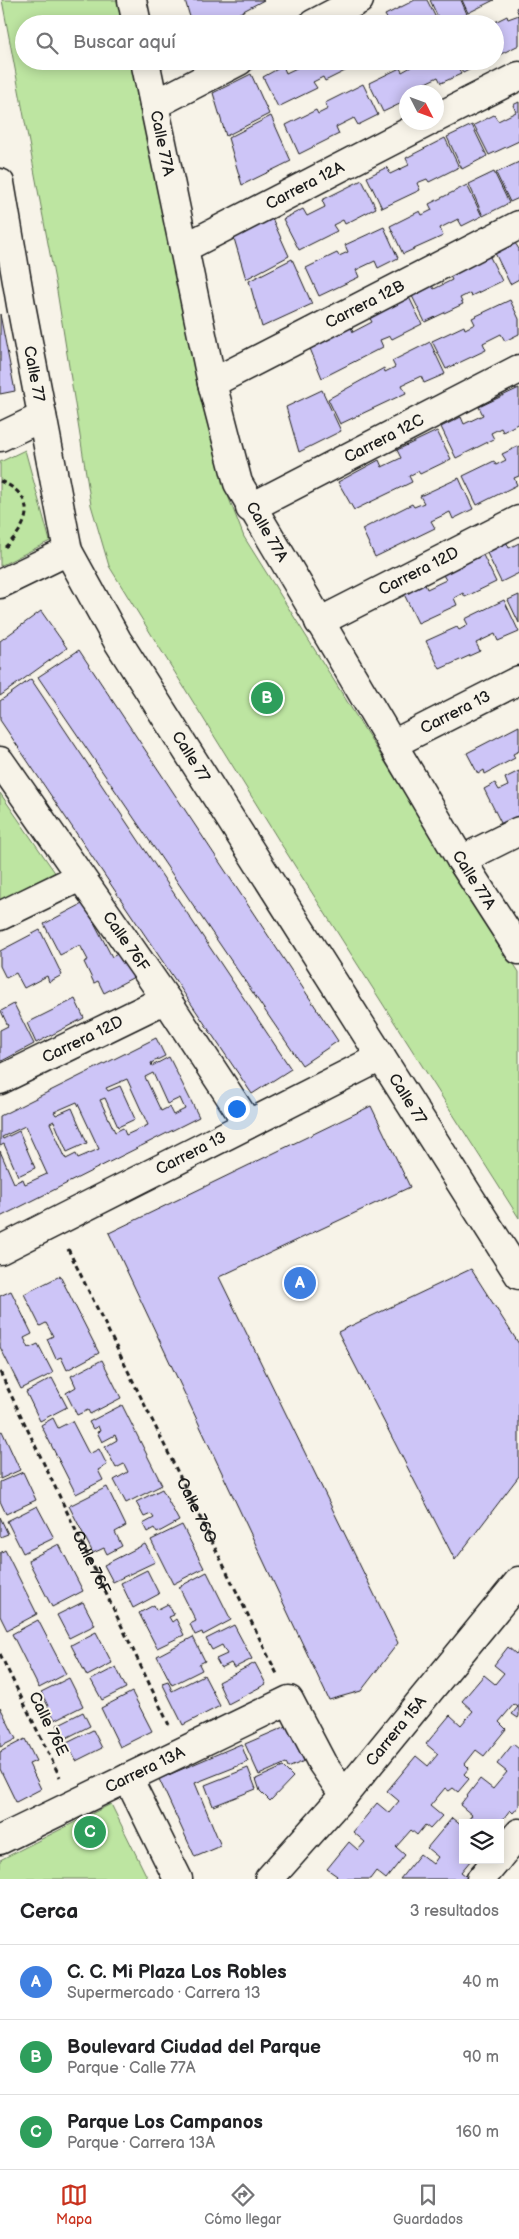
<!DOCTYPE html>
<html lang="es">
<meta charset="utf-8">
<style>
:root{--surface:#fff;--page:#f2f2f2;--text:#202124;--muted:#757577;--line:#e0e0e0;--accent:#c8321e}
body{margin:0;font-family:"Balsamiq Sans",sans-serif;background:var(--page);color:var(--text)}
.controls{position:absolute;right:15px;bottom:15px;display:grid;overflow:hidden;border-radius:0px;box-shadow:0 2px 12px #0003}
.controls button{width:45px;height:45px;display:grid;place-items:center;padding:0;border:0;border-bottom:1px solid var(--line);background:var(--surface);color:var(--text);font:25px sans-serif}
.compass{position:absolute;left:399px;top:85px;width:45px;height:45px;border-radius:50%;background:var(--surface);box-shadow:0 2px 12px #0003;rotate:132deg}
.you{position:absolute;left:236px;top:1108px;width:18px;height:18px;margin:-12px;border:4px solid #fff;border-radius:50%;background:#1a73e8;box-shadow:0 0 0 8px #1a73e833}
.badge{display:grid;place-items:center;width:32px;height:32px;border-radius:50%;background:var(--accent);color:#fff;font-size:16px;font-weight:700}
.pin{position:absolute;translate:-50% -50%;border:2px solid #fff;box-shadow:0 1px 5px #0006}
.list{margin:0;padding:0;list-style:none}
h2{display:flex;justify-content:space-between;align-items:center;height:65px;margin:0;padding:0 20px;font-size:21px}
h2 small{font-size:16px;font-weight:400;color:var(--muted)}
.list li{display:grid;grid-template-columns:32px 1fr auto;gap:15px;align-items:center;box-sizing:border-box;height:75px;padding:0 20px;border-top:1px solid var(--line)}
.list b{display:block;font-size:19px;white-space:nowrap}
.list p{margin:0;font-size:16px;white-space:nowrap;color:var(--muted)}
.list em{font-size:16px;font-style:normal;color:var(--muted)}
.icon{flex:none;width:28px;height:28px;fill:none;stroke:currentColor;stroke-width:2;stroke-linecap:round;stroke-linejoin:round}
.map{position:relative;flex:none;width:519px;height:1879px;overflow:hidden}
.search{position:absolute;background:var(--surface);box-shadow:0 2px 12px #0003;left:15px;right:15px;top:15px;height:55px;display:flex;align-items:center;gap:12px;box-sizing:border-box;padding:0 18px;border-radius:28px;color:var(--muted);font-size:19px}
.sheet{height:290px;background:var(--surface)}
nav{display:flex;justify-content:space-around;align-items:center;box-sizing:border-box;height:70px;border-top:1px solid var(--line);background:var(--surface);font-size:14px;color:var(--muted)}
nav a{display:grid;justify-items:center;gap:2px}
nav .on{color:var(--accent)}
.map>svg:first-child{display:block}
</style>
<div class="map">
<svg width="519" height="1879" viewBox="0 0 519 1879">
<rect width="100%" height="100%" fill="#f7f3e8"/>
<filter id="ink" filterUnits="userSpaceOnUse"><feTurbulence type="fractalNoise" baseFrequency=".02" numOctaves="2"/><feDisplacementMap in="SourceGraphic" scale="10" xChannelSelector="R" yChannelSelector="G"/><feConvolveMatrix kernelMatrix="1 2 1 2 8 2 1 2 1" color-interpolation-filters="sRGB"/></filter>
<g filter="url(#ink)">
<g fill="#bde5a1" stroke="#6c805e">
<polygon points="2,0 119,0 124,24 24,24 24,61 132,61 223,483 244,537 427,829 519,972 519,1218 281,844 109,566 91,505 57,291"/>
<polygon points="25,450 50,541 0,566 0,462"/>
<polygon points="0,793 56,874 0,901"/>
<polygon points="111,1804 148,1879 0,1879 0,1860"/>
</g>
<g fill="#cdc5f7" stroke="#1c1c1c" fill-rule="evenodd">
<polygon points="185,0 264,0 219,24 192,24"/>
<polygon points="415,0 427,0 439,24 385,24 389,22 385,15"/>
<polygon points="430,0 461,0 467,14 446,24 441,24"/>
<polygon points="462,0 494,0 468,13"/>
<polygon points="519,6 519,45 495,57 495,24 491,24 507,16 508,19 519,15 516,8"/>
<polygon points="304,61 353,61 355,66 325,81 323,77 313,82 317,88 278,107 263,77 283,66 286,73 305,64"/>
<polygon points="408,61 456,61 461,74 441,83 438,77 419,86 423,92 406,92 406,101 383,112 369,83 400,68 402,72 411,67"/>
<polygon points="458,61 487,61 463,73"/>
<polygon points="251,74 269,114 226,136 213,93"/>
<polygon points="363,84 378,115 358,125 354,118 336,127 339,134 299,154 286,125 316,110 318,114 328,109 325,103"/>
<polygon points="519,102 519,141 489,155 474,125 494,115 498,121 516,112 513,105"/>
<polygon points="271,116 291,161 242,185 228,138"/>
<polygon points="472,125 487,156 462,169 447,137"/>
<polygon points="445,138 459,167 429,182 427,179 417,183 420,190 382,208 367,177 387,167 390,174 409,165 406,158"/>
<polygon points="519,162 519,198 510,202 496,173"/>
<polygon points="494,172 509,203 483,216 469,184"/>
<polygon points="362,180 376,208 345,224 343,220 333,225 337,231 299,250 283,219 303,209 307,216 325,207 322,200"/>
<polygon points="467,185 482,216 462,226 458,219 440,228 443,236 403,254 390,226 420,211 422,215 432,210 429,204"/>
<polygon points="271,216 289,256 246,279 233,235"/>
<polygon points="384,227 398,258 378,268 375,261 356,270 359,277 319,296 306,268 337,253 339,256 348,252 345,245"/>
<polygon points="515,243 519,249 519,279 510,284 495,253"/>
<polygon points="488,253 502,281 471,296 470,293 460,298 463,304 425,322 410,292 430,282 434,289 452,280 448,272"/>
<polygon points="292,259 312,304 262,327 249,281"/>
<polygon points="408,295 422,324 392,339 390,336 380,340 383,347 322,378 309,346 350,325 353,332 372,322 368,315"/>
<polygon points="510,300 519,319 519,334 505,341 501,334 483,343 486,350 446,369 432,341 464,326 465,329 475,324 472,318"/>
<polygon points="0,314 15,391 0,394"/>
<polygon points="430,342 445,374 424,383 421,376 402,385 406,393 340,424 328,399 384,368 385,372 395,367 392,361"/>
<polygon points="519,388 519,423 503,432 501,428 491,433 494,439 456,458 441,427 461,417 464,424 483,415 479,407"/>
<polygon points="322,390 341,431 299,452 286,407"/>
<polygon points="437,431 451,459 420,474 418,471 409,476 412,482 354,510 338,482 379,460 382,467 401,458 397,450"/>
<polygon points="519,446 519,476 514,478 517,485 477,505 463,476 494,461 496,465 506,460 502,454"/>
<polygon points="459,478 473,509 453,519 450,512 431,521 435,528 375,557 362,529 412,504 414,507 424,503 420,496"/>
<polygon points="506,541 509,548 519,543 519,573 501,582 486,551"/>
<polygon points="482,553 496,582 465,597 463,593 454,598 457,605 418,623 403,592 424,582 427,589 446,580 442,573"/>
<polygon points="519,595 519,623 508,600"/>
<polygon points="504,600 519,632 498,641 495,634 476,643 480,651 440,669 426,641 457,627 459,630 468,625 465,619"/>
<polygon points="41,611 67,648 0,696 0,641"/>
<polygon points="79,650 338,1041 302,1065 38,677"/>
<polygon points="31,679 291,1069 252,1094 0,720 0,701"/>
<polygon points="519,726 519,751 513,754 515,758 485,774 484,770 478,774 467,753"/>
<polygon points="519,771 519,818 503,827 484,789 495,783 499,790 508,786 505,778"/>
<polygon points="84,903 112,957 121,952 134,977 104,993 98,981 94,983 84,962 88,960 80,945 60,955 44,924"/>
<polygon points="40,930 62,975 49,982 47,976 24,988 16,973 6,978 0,966 0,951"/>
<polygon points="75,999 84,1018 36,1043 27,1023"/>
<polygon points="14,1004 34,1044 0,1062 0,1030 8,1026 1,1011"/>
<path d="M156,1038L165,1056L151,1063L152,1066L169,1057L199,1117L0,1217V1151L14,1183L23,1179L25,1184L47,1174L25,1126L2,1137L3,1139L19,1131L35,1168L18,1176L4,1144L0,1146V1116ZM153,1073L167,1104L180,1098L185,1109L173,1115L169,1107L161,1111L145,1077ZM127,1079L148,1125L126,1135L123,1128L115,1132L100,1100L105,1098L118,1127L135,1119L120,1086L108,1091L106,1088ZM77,1102L99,1149L78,1158L76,1154L66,1159L50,1123L54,1121L67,1152L87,1143L72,1108L56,1115L54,1112Z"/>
<polygon points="371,1106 410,1187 219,1277 398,1643 361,1691 329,1700 109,1233"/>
<polygon points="471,1269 519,1344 519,1476 455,1560 338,1332"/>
<polygon points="60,1276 99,1353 67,1370 61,1357 56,1359 47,1339 53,1336 46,1323 40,1326 24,1294"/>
<polygon points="11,1291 32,1334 24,1338 29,1348 38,1344 53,1373 21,1389 0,1347 0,1296"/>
<polygon points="102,1360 121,1398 90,1414 88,1410 77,1415 66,1393 76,1387 71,1376"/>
<polygon points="52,1378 67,1407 40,1421 26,1392"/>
<polygon points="122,1405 162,1485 126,1503 114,1480 128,1472 124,1464 116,1468 105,1447 117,1440 115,1435 102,1442 97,1432 100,1431 98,1426 93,1429 89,1422"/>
<polygon points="53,1418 58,1428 72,1421 89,1454 99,1449 107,1465 98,1470 103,1480 76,1494 41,1425"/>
<polygon points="2,1431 20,1470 0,1479 0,1432"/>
<polygon points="23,1472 36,1500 6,1514 0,1501 0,1482"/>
<polygon points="107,1487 126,1526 115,1532 122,1546 107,1554 104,1548 93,1553 69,1506"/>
<polygon points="162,1489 179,1521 157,1533 154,1528 147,1532 143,1524 154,1518 151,1514 144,1517 136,1502"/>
<polygon points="37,1506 54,1538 23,1553 7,1521"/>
<polygon points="0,1517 8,1534 0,1537"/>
<polygon points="182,1525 204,1568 173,1584 151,1540"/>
<polygon points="59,1544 83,1591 52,1607 28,1560"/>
<polygon points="145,1544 155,1562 113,1582 104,1565"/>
<polygon points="5,1550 37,1614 7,1630 0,1616 0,1553"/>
<polygon points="147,1570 159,1594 133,1608 121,1583"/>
<polygon points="207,1572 231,1620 203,1635 202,1632 195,1635 190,1624 196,1621 179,1587"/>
<polygon points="83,1602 95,1625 69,1638 57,1615"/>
<polygon points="168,1604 174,1615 169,1617 172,1622 176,1619 184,1635 157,1648 139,1613 154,1605 156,1610"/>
<polygon points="38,1620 66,1674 39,1688 12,1634"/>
<polygon points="234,1625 252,1659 234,1668 231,1663 221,1668 216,1659 227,1654 222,1645 212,1650 206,1639"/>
<polygon points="96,1632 112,1663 87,1676 71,1645"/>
<polygon points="193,1637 205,1661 199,1664 202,1670 172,1685 157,1656"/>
<polygon points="508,1647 516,1654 519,1650 519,1716 518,1718 512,1714 518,1707 514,1704 499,1722 506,1729 484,1756 476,1750 465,1764 469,1768 464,1774 469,1779 458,1792 453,1788 449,1791 445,1788 430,1806 442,1816 430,1829 425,1825 417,1835 411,1830 396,1847 405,1855 386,1879 376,1871 370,1879 335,1879 337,1876 327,1869 349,1842 358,1850 365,1842 353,1832 377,1803 389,1813 399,1801 387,1791 416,1756 428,1766 438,1754 426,1744 450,1715 461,1725 473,1711 462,1701 484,1675 495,1684 504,1673 494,1665"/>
<polygon points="255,1663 266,1684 228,1704 218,1682"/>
<polygon points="116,1667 126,1688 102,1700 91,1680"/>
<polygon points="204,1675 220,1706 183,1725 162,1683 168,1681 172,1691"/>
<polygon points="69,1678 83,1706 55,1720 41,1692"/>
<polygon points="132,1692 152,1731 120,1747 101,1708"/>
<polygon points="0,1707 16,1739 0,1747"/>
<polygon points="83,1712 90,1726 64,1739 57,1725"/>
<polygon points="289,1725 304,1761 288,1768 286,1763 259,1775 245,1744"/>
<polygon points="93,1730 102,1748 76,1761 67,1743"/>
<polygon points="25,1739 36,1761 29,1764 41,1789 16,1802 0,1769 0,1752"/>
<polygon points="241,1744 248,1762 195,1783 221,1846 195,1857 159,1779"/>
<polygon points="513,1744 519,1749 519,1806 513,1813 510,1810 500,1823 466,1823 472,1815 460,1805 480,1779 493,1789 507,1772 497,1764"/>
<polygon points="283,1767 293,1777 270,1801 260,1791 256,1779"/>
<polygon points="248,1768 256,1789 213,1806 205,1785"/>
<polygon points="452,1818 463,1827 463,1860 471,1860 461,1872 470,1879 400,1879 420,1854 433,1864 438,1857 427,1848"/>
</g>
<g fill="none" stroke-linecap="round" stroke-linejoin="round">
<g stroke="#1c1c1c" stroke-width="31">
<g id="minor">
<polyline points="132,0 137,24"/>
<polyline points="313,24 359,0"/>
<path id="s3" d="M145,61L212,383L238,483L461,860L519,950"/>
<polyline points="154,105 239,61"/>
<polyline points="436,118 519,76"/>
<path id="s4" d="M0,183L21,305L68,551L117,640L519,1275"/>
<path id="s5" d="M184,248L428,122"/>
<path id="s6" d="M212,383L519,225"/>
<polyline points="0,437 42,417"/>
<path id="s7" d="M250,508L519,369"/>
<polyline points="0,584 68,551"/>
<path id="s8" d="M319,622L519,520"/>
<path id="s9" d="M393,744L519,680"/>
<path id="s10" d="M0,761L166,999L248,1124"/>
<polyline points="461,860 519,831"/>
<polyline points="0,916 80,877"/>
<path id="s11" d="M0,1080L166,999"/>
<path id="s12" d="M0,1250L381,1057"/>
<polyline points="128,1778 178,1879"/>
<path id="s13" d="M0,1840L289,1700L322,1763L344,1795"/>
<polyline points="500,1856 519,1833"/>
<path id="s14" d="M269,1879L344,1795L519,1581"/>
<polyline points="481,1879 497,1860"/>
</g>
</g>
<g stroke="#1c1c1c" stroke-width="3" stroke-dasharray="5 4" stroke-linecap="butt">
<path d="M0,481C37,496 31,524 5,547"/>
<path id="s1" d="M68,1249L277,1674"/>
<path id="s2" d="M0,1372L169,1725"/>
<polyline points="0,1654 60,1777"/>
</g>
<use href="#minor" stroke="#f7f3e8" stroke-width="28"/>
</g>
</g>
<g text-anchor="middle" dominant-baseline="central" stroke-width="4" stroke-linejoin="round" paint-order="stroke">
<g font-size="16" fill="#1c1c1c" stroke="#f7f3e8">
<text stroke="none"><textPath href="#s3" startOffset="84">Calle 77A</textPath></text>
<text stroke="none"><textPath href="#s5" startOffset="136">Carrera 12A</textPath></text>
<text stroke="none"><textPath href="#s6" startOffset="172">Carrera 12B</textPath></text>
<text stroke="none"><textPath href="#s4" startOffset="194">Calle 77</textPath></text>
<text stroke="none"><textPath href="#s7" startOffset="151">Carrera 12C</textPath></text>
<text stroke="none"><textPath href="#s3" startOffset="489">Calle 77A</textPath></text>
<text stroke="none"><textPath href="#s8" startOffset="112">Carrera 12D</textPath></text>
<text stroke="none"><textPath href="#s9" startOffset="70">Carrera 13</textPath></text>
<text stroke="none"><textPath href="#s4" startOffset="614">Calle 77</textPath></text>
<text stroke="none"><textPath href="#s3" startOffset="894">Calle 77A</textPath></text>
<text stroke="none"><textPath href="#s10" startOffset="220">Calle 76F</textPath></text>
<text stroke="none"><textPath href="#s11" startOffset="92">Carrera 12D</textPath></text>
<text stroke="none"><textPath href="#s4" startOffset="1019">Calle 77</textPath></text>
<text stroke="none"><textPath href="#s12" startOffset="214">Carrera 13</textPath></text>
<text stroke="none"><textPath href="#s1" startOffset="291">Calle 76G</textPath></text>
<text stroke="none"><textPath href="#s2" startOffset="211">Calle 76F</textPath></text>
<text transform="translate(48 1724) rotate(64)">Calle 76E</text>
<text stroke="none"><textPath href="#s14" startOffset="195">Carrera 15A</textPath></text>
<text stroke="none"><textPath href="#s13" startOffset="161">Carrera 13A</textPath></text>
</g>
</g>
</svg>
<div class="controls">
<button><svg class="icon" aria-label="layers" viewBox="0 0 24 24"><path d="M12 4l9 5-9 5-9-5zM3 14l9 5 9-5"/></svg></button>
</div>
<svg class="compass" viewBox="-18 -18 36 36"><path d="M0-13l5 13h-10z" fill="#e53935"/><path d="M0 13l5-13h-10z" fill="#757577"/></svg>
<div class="you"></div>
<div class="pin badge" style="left:300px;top:1283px;background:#3f7fe0">A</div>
<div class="pin badge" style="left:267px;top:698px;background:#2e9e5b">B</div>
<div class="pin badge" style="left:90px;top:1832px;background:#2e9e5b">C</div>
<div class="search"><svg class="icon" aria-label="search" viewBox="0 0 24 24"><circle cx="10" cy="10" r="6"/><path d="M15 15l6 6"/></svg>Buscar aquí</div>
</div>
<section class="sheet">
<h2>Cerca<small>3 resultados</small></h2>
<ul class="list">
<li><span class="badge" style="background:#3f7fe0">A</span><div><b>C. C. Mi Plaza Los Robles</b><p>Supermercado · Carrera 13</p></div><em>40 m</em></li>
<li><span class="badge" style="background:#2e9e5b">B</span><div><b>Boulevard Ciudad del Parque</b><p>Parque · Calle 77A</p></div><em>90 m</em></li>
<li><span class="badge" style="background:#2e9e5b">C</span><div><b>Parque Los Campanos</b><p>Parque · Carrera 13A</p></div><em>160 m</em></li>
</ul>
</section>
<nav>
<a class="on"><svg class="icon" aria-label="map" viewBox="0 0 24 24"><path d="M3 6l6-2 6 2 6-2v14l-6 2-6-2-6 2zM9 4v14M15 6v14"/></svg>Mapa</a>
<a><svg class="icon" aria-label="directions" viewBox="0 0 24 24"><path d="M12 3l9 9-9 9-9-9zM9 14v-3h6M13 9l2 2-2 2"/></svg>Cómo llegar</a>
<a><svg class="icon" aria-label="saved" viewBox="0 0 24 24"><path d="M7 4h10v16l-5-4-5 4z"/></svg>Guardados</a>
</nav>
